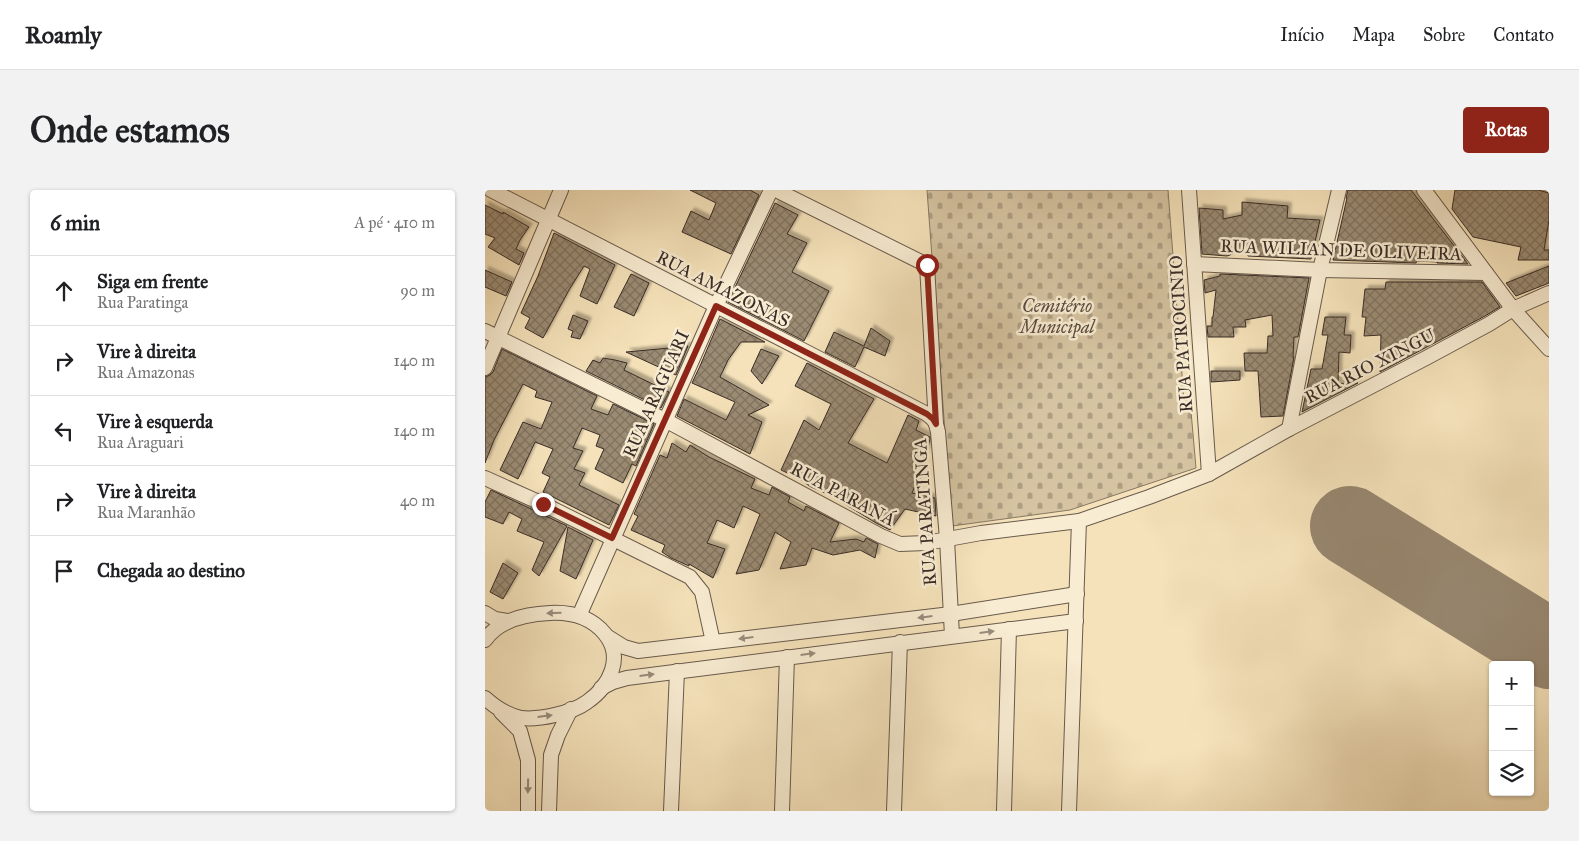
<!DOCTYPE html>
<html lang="pt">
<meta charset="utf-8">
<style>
:root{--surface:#fff;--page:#f2f2f2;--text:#202124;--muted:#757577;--line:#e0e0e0;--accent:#8f2418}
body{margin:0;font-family:"IM FELL Great Primer",serif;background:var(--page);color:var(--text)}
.controls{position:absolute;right:15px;bottom:15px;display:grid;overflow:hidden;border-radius:5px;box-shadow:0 1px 4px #0004}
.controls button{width:45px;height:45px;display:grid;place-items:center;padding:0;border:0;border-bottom:1px solid var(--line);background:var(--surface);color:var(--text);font:25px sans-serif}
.stop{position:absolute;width:15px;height:15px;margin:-11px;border:4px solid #8f2418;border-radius:50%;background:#fff}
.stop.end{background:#8f2418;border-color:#fff;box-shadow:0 1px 5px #0008}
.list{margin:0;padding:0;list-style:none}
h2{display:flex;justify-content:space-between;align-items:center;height:65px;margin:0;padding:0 20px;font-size:21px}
h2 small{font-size:16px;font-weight:400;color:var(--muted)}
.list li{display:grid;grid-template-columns:32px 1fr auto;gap:15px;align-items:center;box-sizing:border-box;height:70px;padding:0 20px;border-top:1px solid var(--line)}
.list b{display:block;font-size:19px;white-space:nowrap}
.list p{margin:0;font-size:16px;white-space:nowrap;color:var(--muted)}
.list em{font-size:16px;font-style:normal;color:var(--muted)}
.icon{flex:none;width:28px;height:28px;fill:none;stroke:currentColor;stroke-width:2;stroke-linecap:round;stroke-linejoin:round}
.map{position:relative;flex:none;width:1064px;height:621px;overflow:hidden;border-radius:5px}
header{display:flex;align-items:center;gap:30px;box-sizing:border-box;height:70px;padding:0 25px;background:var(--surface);border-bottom:1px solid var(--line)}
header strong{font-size:24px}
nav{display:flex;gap:28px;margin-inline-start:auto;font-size:18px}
.intro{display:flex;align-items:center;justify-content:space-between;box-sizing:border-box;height:120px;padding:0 30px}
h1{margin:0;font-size:35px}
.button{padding:12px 22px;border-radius:5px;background:var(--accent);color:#fff;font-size:18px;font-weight:700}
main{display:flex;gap:30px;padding:0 30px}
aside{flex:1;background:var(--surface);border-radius:5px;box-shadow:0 1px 4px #0004}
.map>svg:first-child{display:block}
</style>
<header>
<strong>Roamly</strong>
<nav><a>Início</a><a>Mapa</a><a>Sobre</a><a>Contato</a></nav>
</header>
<div class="intro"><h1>Onde estamos</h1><a class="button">Rotas</a></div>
<main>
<aside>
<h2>6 min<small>A pé · 410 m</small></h2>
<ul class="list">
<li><svg class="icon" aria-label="ahead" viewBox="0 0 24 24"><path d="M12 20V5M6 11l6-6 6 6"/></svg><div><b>Siga em frente</b><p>Rua Paratinga</p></div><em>90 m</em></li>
<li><svg class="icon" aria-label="right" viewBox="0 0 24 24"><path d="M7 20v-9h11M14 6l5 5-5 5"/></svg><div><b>Vire à direita</b><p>Rua Amazonas</p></div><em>140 m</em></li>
<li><svg class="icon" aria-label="left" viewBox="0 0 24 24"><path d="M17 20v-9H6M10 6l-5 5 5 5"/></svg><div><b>Vire à esquerda</b><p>Rua Araguari</p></div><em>140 m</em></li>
<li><svg class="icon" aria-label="right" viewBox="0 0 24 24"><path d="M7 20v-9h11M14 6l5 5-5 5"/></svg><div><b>Vire à direita</b><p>Rua Maranhão</p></div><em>40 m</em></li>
<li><svg class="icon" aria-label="arrive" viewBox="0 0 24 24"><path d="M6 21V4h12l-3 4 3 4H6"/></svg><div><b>Chegada ao destino</b></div></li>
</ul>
</aside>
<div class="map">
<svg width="1064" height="621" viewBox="0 0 1064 621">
<defs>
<pattern id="cemetery-stones" width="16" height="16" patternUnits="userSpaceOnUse" patternTransform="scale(1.25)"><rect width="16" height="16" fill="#d5c3a1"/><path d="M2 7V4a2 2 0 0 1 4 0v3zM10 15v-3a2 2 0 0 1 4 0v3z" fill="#ae9f83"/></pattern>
<pattern id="building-cross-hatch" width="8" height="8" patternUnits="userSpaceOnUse" patternTransform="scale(1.25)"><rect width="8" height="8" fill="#9b8b73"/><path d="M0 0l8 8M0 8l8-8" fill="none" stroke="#7f725e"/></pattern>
<filter id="shadow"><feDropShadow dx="3.5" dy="-3.5" stdDeviation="1" flood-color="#0004"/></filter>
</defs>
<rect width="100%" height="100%" fill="#f5e2ba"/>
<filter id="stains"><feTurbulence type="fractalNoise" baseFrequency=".004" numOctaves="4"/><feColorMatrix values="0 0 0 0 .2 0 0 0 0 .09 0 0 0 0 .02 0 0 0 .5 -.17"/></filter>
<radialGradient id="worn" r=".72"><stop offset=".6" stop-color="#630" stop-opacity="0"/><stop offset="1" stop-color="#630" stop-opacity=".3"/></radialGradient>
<polygon fill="url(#cemetery-stones)" stroke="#877864" points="442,0 683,0 699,211 705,210 711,278 585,320 467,336"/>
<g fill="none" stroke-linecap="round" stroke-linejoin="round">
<polyline stroke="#978770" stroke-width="80" points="865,336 1064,459"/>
</g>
<g fill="url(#building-cross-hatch)" stroke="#392c27" filter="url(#shadow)">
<polygon points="205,0 265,0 274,5 246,64 197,42 206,21 224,30 231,13"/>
<polygon points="863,0 926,0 983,74 952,73 952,72 932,71 931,73 848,70 862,8 861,8"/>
<polygon points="970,0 1053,0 1064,3 1064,30 1059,60 1064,60 1064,70 1033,70 1036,57 988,47 967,19"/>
<polygon points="757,12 803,16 802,28 835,30 826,69 763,66 762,59 742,66 717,64 714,18 738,20 738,29 757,25"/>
<polygon points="290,13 313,25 302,44 322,53 307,82 344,101 319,151 243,112"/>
<polygon points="0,15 18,24 18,22 44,37 35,50 31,59 39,63 34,75 3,57 10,48 0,44"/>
<polygon points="69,43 130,75 112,114 95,106 105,79 99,76 84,100 58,148 40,138 45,128 36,123 53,86"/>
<polygon points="1064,76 1064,93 1031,106 1021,93"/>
<polygon points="0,80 27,92 21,106 0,97"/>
<polygon points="146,84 164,93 149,126 129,117"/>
<polygon points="735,84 824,88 813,147 809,147 808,167 809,167 798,226 776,227 773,181 760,181 759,163 782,163 783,146 788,146 787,125 760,130 761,137 748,137 749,147 723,147 722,136 727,136 727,127 728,127 731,100 720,103 719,90 735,86"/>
<polygon points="901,92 997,92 1015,117 1000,126 895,182 896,145 879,146 881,127 877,127 880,99 900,99"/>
<polygon points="88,125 103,131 95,149 86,147 88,141 83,139"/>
<polygon points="840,127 861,127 859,145 866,145 865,163 854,162 853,194 873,193 817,222 826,179 837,179 843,145 837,145"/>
<polygon points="235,129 280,152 256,152 243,170 235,187 284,215 263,225 277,232 265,264 192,226 199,209 241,230 250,212 207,193 215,176"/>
<polygon points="386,138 405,151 400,166 379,157 370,177 340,162 349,142 379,156"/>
<polygon points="203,156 191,185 141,162 174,159"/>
<polygon points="17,159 112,206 106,219 123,225 128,214 169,234 151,276 147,274 138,293 110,279 119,259 111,256 115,245 97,238 88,258 98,261 89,279 100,283 94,295 134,315 124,335 58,302 65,287 57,283 68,259 50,252 33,289 15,280 38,232 56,239 67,212 50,207 52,201 38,194 9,250 0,273 0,187 5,185 8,182"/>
<polygon points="276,159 294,166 277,194 266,181"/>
<polygon points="118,168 130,170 142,173 139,180 184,202 176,218 101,181 108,170 115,173"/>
<polygon points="322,173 389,209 363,253 402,273 423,225 434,231 431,240 445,247 445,250 431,288 433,289 427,303 450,308 451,326 420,319 405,340 391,333 345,305 326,297 313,288 296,280 319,230 334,240 346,214 310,196"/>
<polygon points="726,181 755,181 755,190 726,192"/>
<polygon points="187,253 201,262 205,255 224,267 270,289 266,298 284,305 287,297 305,307 303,312 319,321 321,316 354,333 345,352 371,349 379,352 381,348 393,354 390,368 375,360 348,365 327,358 321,375 295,379 306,352 290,342 274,380 251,384 275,324 258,316 249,338 232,330 222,353 240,359 228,388 204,374 204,376 186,368 177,362 180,355 146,340 153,326 149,324 175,265 182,268"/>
<polygon points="6,300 82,336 54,386 47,380 59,352 32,341 37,329 24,322 18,334 0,327 0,312"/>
<polygon points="83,337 108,350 91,389 75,381"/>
<polygon points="18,373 33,383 18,409 5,402"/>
</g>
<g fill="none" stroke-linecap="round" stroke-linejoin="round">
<g stroke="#685a4c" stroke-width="16">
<g id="minor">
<polyline points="6,0 442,224 448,229 451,234"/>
<polyline points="291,0 442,75 451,234 453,242 462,349 467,446"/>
<polyline points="704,0 724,284"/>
<polyline points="939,0 1028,119 1064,159"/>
<polyline points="709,74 835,80 1001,83"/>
<polyline points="0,141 180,230 396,346 415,354 441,353 496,343 594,331 664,307 724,284 804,239 941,168 1004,134 1028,119 1064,103"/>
<polyline points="0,178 76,0"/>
<polyline points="804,239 835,80 854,0"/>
<polyline points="0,288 58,314 205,387 217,402 228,452"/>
<polyline points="0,423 10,429 22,431"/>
<polyline points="94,426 231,116 286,0"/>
<polyline points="123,447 139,457 153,461 466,424 592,404"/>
<path d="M0,450C14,430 42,424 65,423C85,422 106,427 120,444C139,467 125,496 102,512C87,523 55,530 36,528C22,525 11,518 0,508"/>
<polyline points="116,498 128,492 142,488 591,431"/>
<polyline points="16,522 35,541 43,570 43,621"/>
<polyline points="64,621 66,565 73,545 86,519"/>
<polyline points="186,621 192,481"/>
<polyline points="297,621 302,467"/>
<polyline points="409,621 415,452"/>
<polyline points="519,621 524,439"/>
<polyline points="584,621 594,331"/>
</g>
</g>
<use href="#minor" stroke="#f8ecd2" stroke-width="14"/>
</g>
<defs><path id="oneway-solid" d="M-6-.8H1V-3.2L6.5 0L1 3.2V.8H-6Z" transform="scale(1.25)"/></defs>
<g fill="#988c7c">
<use href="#oneway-solid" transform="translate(69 423) rotate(179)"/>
<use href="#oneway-solid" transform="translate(440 427) rotate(173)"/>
<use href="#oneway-solid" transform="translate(502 442) rotate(-7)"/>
<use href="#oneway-solid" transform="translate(261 448) rotate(173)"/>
<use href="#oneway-solid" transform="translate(323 464) rotate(-7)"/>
<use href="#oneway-solid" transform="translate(162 485) rotate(-7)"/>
<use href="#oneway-solid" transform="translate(60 526) rotate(-7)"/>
<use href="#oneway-solid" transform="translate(43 596) rotate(91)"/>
</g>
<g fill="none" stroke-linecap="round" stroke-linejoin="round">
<polyline stroke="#8f2418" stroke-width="6" points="58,314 127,348 231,116 442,224 448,229 451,234 442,75"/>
</g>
<g text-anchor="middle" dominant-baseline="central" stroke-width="5" stroke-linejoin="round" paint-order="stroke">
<g font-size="18" fill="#392c27" stroke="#f8ecd2">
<text transform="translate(856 60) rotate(2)">RUA WILIAN DE OLIVEIRA</text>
<text transform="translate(238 99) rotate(27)">RUA AMAZONAS</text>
<text transform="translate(696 144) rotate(-94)">RUA PATROCINIO</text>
<text transform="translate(885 176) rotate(-27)">RUA RIO XINGU</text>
<text transform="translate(171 204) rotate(-66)">RUA ARAGUARI</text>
<text transform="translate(358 304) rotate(28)">RUA PARANÁ</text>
<text transform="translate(440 322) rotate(-94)">RUA PARATINGA</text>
</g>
<g font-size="18" font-style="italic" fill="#584a3f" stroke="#f8ecd2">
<text x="572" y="116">Cemitério<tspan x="572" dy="21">Municipal</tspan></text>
</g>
</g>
<rect width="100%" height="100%" filter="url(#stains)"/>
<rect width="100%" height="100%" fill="url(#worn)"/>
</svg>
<div class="controls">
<button>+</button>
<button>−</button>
<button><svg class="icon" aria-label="layers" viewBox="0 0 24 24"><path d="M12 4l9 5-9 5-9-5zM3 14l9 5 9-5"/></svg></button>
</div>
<div class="stop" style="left:442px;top:75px"></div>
<div class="stop end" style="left:58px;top:314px"></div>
</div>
</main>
